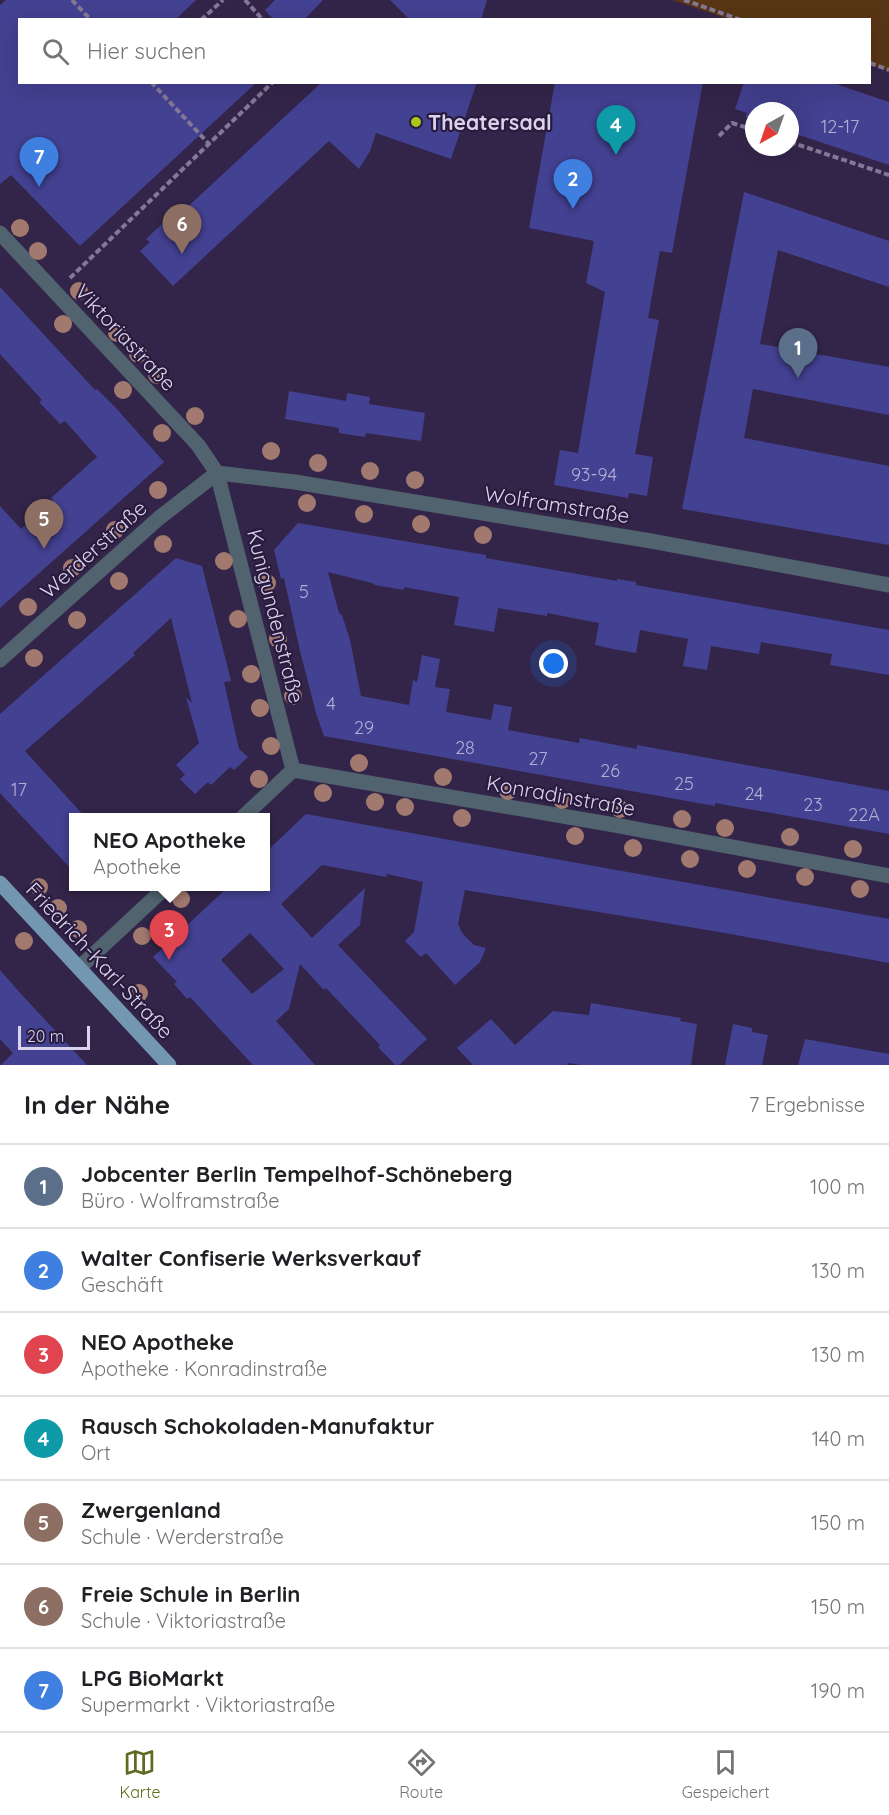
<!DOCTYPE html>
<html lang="de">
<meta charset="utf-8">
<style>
:root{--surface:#fff;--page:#f2f2f2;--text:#202124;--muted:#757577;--line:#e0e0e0;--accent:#5e6c20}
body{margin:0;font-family:Quicksand,sans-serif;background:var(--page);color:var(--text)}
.compass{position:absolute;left:745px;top:102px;width:54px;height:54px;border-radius:50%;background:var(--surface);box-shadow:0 6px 24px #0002;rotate:220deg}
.scale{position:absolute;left:18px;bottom:15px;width:72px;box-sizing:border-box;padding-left:6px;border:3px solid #dbd3eb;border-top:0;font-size:16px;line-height:21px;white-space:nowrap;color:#dbd3eb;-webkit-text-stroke:4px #291b3e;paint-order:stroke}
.you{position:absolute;left:554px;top:664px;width:21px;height:21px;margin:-15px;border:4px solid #fff;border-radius:50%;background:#1a73e8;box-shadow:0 0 0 9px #1a73e833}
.badge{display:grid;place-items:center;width:39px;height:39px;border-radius:50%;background:var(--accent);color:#fff;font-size:20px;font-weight:700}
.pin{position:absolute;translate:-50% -50px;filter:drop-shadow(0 2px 3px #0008)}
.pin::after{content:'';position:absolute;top:32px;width:21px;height:18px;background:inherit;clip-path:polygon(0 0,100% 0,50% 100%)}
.popup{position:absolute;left:69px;top:813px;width:201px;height:78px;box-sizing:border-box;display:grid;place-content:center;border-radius:0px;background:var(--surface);filter:drop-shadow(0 2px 4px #0005);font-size:20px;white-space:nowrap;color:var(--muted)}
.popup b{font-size:22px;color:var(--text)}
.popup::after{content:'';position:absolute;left:50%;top:100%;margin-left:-12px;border:12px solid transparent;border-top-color:var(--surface)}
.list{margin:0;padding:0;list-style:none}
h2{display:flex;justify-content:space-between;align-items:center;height:78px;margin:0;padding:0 24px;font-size:26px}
h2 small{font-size:20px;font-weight:400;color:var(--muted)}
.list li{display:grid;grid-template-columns:39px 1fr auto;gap:18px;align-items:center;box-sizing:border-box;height:84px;padding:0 24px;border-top:2px solid var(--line)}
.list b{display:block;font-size:22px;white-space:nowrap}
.list p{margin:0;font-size:20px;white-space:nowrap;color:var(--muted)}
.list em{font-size:20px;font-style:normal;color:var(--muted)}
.icon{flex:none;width:33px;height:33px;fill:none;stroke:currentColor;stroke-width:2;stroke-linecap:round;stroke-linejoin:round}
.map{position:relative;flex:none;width:889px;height:1065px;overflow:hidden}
.search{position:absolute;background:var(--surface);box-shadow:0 6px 24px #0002;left:18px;right:18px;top:18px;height:66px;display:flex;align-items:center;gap:15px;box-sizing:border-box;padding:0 21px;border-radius:0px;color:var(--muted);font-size:22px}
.sheet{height:666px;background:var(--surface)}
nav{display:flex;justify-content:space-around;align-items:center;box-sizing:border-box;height:84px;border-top:2px solid var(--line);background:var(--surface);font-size:16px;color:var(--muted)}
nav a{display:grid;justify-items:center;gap:3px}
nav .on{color:var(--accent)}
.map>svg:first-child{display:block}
</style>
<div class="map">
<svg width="889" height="1065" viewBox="0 0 889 1065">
<rect width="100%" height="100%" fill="#332549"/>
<polygon fill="#583514" points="672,0 889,0 889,71 870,65 870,20 728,19"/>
<g fill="#434191" fill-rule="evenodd">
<polygon points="6,0 196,0 175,20 20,20 20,82 257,82 80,246 11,175 0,184 0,5"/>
<polygon points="275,0 323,0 304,20 274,20 265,10"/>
<polygon points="390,0 487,0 481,20 410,20"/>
<polygon points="322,82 477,82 451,159 376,133 370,151 359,169 329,141 173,286 140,251 150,242 146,239 163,223 166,227"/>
<polygon points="555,82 703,82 672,253 660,251 648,318 659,320 635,454 653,457 647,496 629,493 628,498 554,485 560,450 578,453 605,292 586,283 594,241 529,228"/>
<polygon points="744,82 830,82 889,102 889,165 790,132 790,111 754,111 754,120 745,117 747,113 735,109"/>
<polygon points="744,192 889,241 889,287 778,250 760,344 889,367 889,415 753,389 744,438 889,466 889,545 682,509"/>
<polygon points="0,287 95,390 97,389 115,407 164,462 0,608 0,506 21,529 53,500 51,498 97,457 65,421 60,424 39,402 42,400 0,354"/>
<polygon points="289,391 346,401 347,393 370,397 369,404 425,413 421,441 366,433 365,437 339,433 339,428 285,419"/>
<polygon points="298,523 486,555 486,558 617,581 617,579 636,582 636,585 889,630 889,675 830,665 832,654 761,642 759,654 711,646 707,670 683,666 688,639 640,630 636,653 613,649 595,645 599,623 547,613 547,616 498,608 494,632 454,625 459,597 404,587 404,590 375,585 372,583 328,572 339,613 342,615 350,640 361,696 409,705 413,680 417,682 422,655 440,659 435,687 450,689 446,712 491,720 494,704 512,707 508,730 579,743 580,738 637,749 637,745 889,791 889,834 715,803 715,806 324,736 316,713 300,651 284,578 281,579 274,550"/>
<polygon points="176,558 202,566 231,681 224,682 239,749 248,757 234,770 230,767 211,785 208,782 195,794 180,779 185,775 176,765 199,743 186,697 192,703 171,618 133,653 135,655 25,751 86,818 73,818 73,871 0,793 0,714"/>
<path d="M306,814L889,919V963L725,933L465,890L458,924L462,933L474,945L486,948L480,962L455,985L426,953L421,957L405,941L414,932L423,882L387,874L386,877L322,865L281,904L312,938L365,888L360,925L338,945L427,1039L399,1065H395L378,1047L380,1045L326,988L324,990L300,964L289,1009L276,1021L315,1065H253L190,997L187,999L174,984L177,982L153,957L229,886H265V853ZM250,933L284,969L252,994L221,960Z"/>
<polygon points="0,970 21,994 87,1065 1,1065 13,1053 0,1039"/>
<polygon points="591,1003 681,1018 680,1021 697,1024 691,1065 580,1065 569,1063 567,1065 473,1065 457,1048 491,1019 515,1045 553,1011 589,1015"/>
<polygon points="733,1024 752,1028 752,1032 768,1035 762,1065 725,1065"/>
<polygon points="805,1039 889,1054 889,1065 798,1065"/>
</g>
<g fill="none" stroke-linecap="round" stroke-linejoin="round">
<g stroke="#837896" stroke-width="4" stroke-dasharray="6 3" stroke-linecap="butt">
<polyline points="72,0 91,20"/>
<polyline points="245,0 263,20"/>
<polyline points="684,0 741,20"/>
<polyline points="201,20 223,0"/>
<polyline points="870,63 889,70"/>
<polyline points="151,82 209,144"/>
<polyline points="719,136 732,123 754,130"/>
<polyline points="790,142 889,175"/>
<polyline points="70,278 273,82"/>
</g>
<g stroke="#51636f" stroke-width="15">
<polyline points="0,233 198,445 217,473 293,770"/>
<polyline points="217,473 295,482 651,541 889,585"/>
<polyline points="0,660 159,518 217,473"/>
<polyline points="293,770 609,824 889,876"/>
<polyline points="242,818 293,770"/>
<polyline points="79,968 167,886"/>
</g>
<polyline stroke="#7397b1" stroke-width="15" points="0,883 169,1065"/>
</g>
<g fill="#a1796e">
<circle cx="20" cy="228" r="9"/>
<circle cx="38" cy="251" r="9"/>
<circle cx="79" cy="291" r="9"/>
<circle cx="63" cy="324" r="9"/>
<circle cx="117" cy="333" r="9"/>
<circle cx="138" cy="354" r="9"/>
<circle cx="157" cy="375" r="9"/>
<circle cx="123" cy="390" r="9"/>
<circle cx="195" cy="416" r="9"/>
<circle cx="162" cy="433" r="9"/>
<circle cx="271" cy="451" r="9"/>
<circle cx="318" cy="463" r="9"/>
<circle cx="370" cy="471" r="9"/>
<circle cx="415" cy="480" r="9"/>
<circle cx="158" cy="490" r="9"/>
<circle cx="307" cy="503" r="9"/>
<circle cx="364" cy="514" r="9"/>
<circle cx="421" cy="524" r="9"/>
<circle cx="115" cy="530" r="9"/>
<circle cx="483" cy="535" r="9"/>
<circle cx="163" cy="544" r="9"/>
<circle cx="224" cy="561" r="9"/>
<circle cx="72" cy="568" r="9"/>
<circle cx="119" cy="581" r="9"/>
<circle cx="267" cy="583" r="9"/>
<circle cx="28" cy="607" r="9"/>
<circle cx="238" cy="619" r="9"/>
<circle cx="77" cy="620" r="9"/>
<circle cx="278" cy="639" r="9"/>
<circle cx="34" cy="658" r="9"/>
<circle cx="251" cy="674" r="9"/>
<circle cx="293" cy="696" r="9"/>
<circle cx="260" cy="708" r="9"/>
<circle cx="271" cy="746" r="9"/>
<circle cx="359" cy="763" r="9"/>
<circle cx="443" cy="777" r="9"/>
<circle cx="259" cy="779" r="9"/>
<circle cx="508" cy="791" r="9"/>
<circle cx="323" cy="793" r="9"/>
<circle cx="562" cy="800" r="9"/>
<circle cx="375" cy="802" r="9"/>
<circle cx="405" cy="807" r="9"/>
<circle cx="620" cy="809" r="9"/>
<circle cx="462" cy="818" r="9"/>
<circle cx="682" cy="819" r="9"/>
<circle cx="725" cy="828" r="9"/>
<circle cx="575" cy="836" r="9"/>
<circle cx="790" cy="837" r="9"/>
<circle cx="633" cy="848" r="9"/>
<circle cx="853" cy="849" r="9"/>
<circle cx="690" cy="859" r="9"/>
<circle cx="747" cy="869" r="9"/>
<circle cx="805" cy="877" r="9"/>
<circle cx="39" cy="887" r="9"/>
<circle cx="860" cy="889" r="9"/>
<circle cx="181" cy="899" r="9"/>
<circle cx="58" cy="908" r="9"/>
<circle cx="78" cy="929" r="9"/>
<circle cx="142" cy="936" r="9"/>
<circle cx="24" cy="941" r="9"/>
<circle cx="139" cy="993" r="9"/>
</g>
<circle fill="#a9c71b" stroke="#291b3e" stroke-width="2" cx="416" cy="122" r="6"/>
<g text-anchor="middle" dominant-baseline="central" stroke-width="4.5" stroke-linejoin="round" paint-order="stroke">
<g font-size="18" fill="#b5aed4">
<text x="840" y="126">12-17</text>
<text x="594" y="474">93-94</text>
<text x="304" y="591">5</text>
<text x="331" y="703">4</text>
<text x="364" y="727">29</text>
<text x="465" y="747">28</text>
<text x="538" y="758">27</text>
<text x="610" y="770">26</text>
<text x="684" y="783">25</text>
<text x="19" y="789">17</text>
<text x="754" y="793">24</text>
<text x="813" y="804">23</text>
<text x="864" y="814">22A</text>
</g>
<g font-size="21" font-weight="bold" fill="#dbd3eb" stroke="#291b3e" text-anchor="start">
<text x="428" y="122">Theatersaal</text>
</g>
<g font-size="21" fill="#dbd3eb" stroke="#291b3e">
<text transform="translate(126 337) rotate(47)">Viktoriastraße</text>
<text transform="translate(557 504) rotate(9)">Wolframstraße</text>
<text transform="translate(93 549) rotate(-42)">Werderstraße</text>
<text transform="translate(276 616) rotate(76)">Kunigundenstraße</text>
<text transform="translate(561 795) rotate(10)">Konradinstraße</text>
<text transform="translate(100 960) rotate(47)">Friedrich-Karl-Straße</text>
</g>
</g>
</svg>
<svg class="compass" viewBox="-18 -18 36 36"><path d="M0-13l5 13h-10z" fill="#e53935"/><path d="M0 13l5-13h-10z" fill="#757577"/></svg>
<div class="scale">20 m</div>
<div class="you"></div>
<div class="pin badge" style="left:798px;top:378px;background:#5c6f8a">1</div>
<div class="pin badge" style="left:573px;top:209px;background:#3f7fe0">2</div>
<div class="pin badge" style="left:169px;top:960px;background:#e0444e">3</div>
<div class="popup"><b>NEO Apotheke</b>Apotheke</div>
<div class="pin badge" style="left:616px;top:155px;background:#0f9aa8">4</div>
<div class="pin badge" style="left:44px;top:549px;background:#8d6e63">5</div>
<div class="pin badge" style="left:182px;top:254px;background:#8d6e63">6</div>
<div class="pin badge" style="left:39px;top:187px;background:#3f7fe0">7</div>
<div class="search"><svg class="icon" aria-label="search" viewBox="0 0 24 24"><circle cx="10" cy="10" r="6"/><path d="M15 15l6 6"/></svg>Hier suchen</div>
</div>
<section class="sheet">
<h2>In der Nähe<small>7 Ergebnisse</small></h2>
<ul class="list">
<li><span class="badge" style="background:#5c6f8a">1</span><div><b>Jobcenter Berlin Tempelhof-Schöneberg</b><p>Büro · Wolframstraße</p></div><em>100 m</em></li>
<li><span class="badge" style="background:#3f7fe0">2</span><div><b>Walter Confiserie Werksverkauf</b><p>Geschäft</p></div><em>130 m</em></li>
<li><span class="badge" style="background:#e0444e">3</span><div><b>NEO Apotheke</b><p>Apotheke · Konradinstraße</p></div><em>130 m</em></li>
<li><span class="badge" style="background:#0f9aa8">4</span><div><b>Rausch Schokoladen-Manufaktur</b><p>Ort</p></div><em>140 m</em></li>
<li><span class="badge" style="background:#8d6e63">5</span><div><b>Zwergenland</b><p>Schule · Werderstraße</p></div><em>150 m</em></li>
<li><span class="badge" style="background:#8d6e63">6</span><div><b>Freie Schule in Berlin</b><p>Schule · Viktoriastraße</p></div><em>150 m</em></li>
<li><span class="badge" style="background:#3f7fe0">7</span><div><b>LPG BioMarkt</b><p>Supermarkt · Viktoriastraße</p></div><em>190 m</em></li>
</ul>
</section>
<nav>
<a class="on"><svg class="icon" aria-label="map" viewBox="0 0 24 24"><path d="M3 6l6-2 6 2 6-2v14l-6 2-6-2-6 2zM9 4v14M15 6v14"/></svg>Karte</a>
<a><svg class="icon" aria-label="directions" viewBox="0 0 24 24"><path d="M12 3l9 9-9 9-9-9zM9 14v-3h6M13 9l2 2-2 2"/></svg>Route</a>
<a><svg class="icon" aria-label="saved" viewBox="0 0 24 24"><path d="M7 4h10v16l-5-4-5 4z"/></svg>Gespeichert</a>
</nav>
